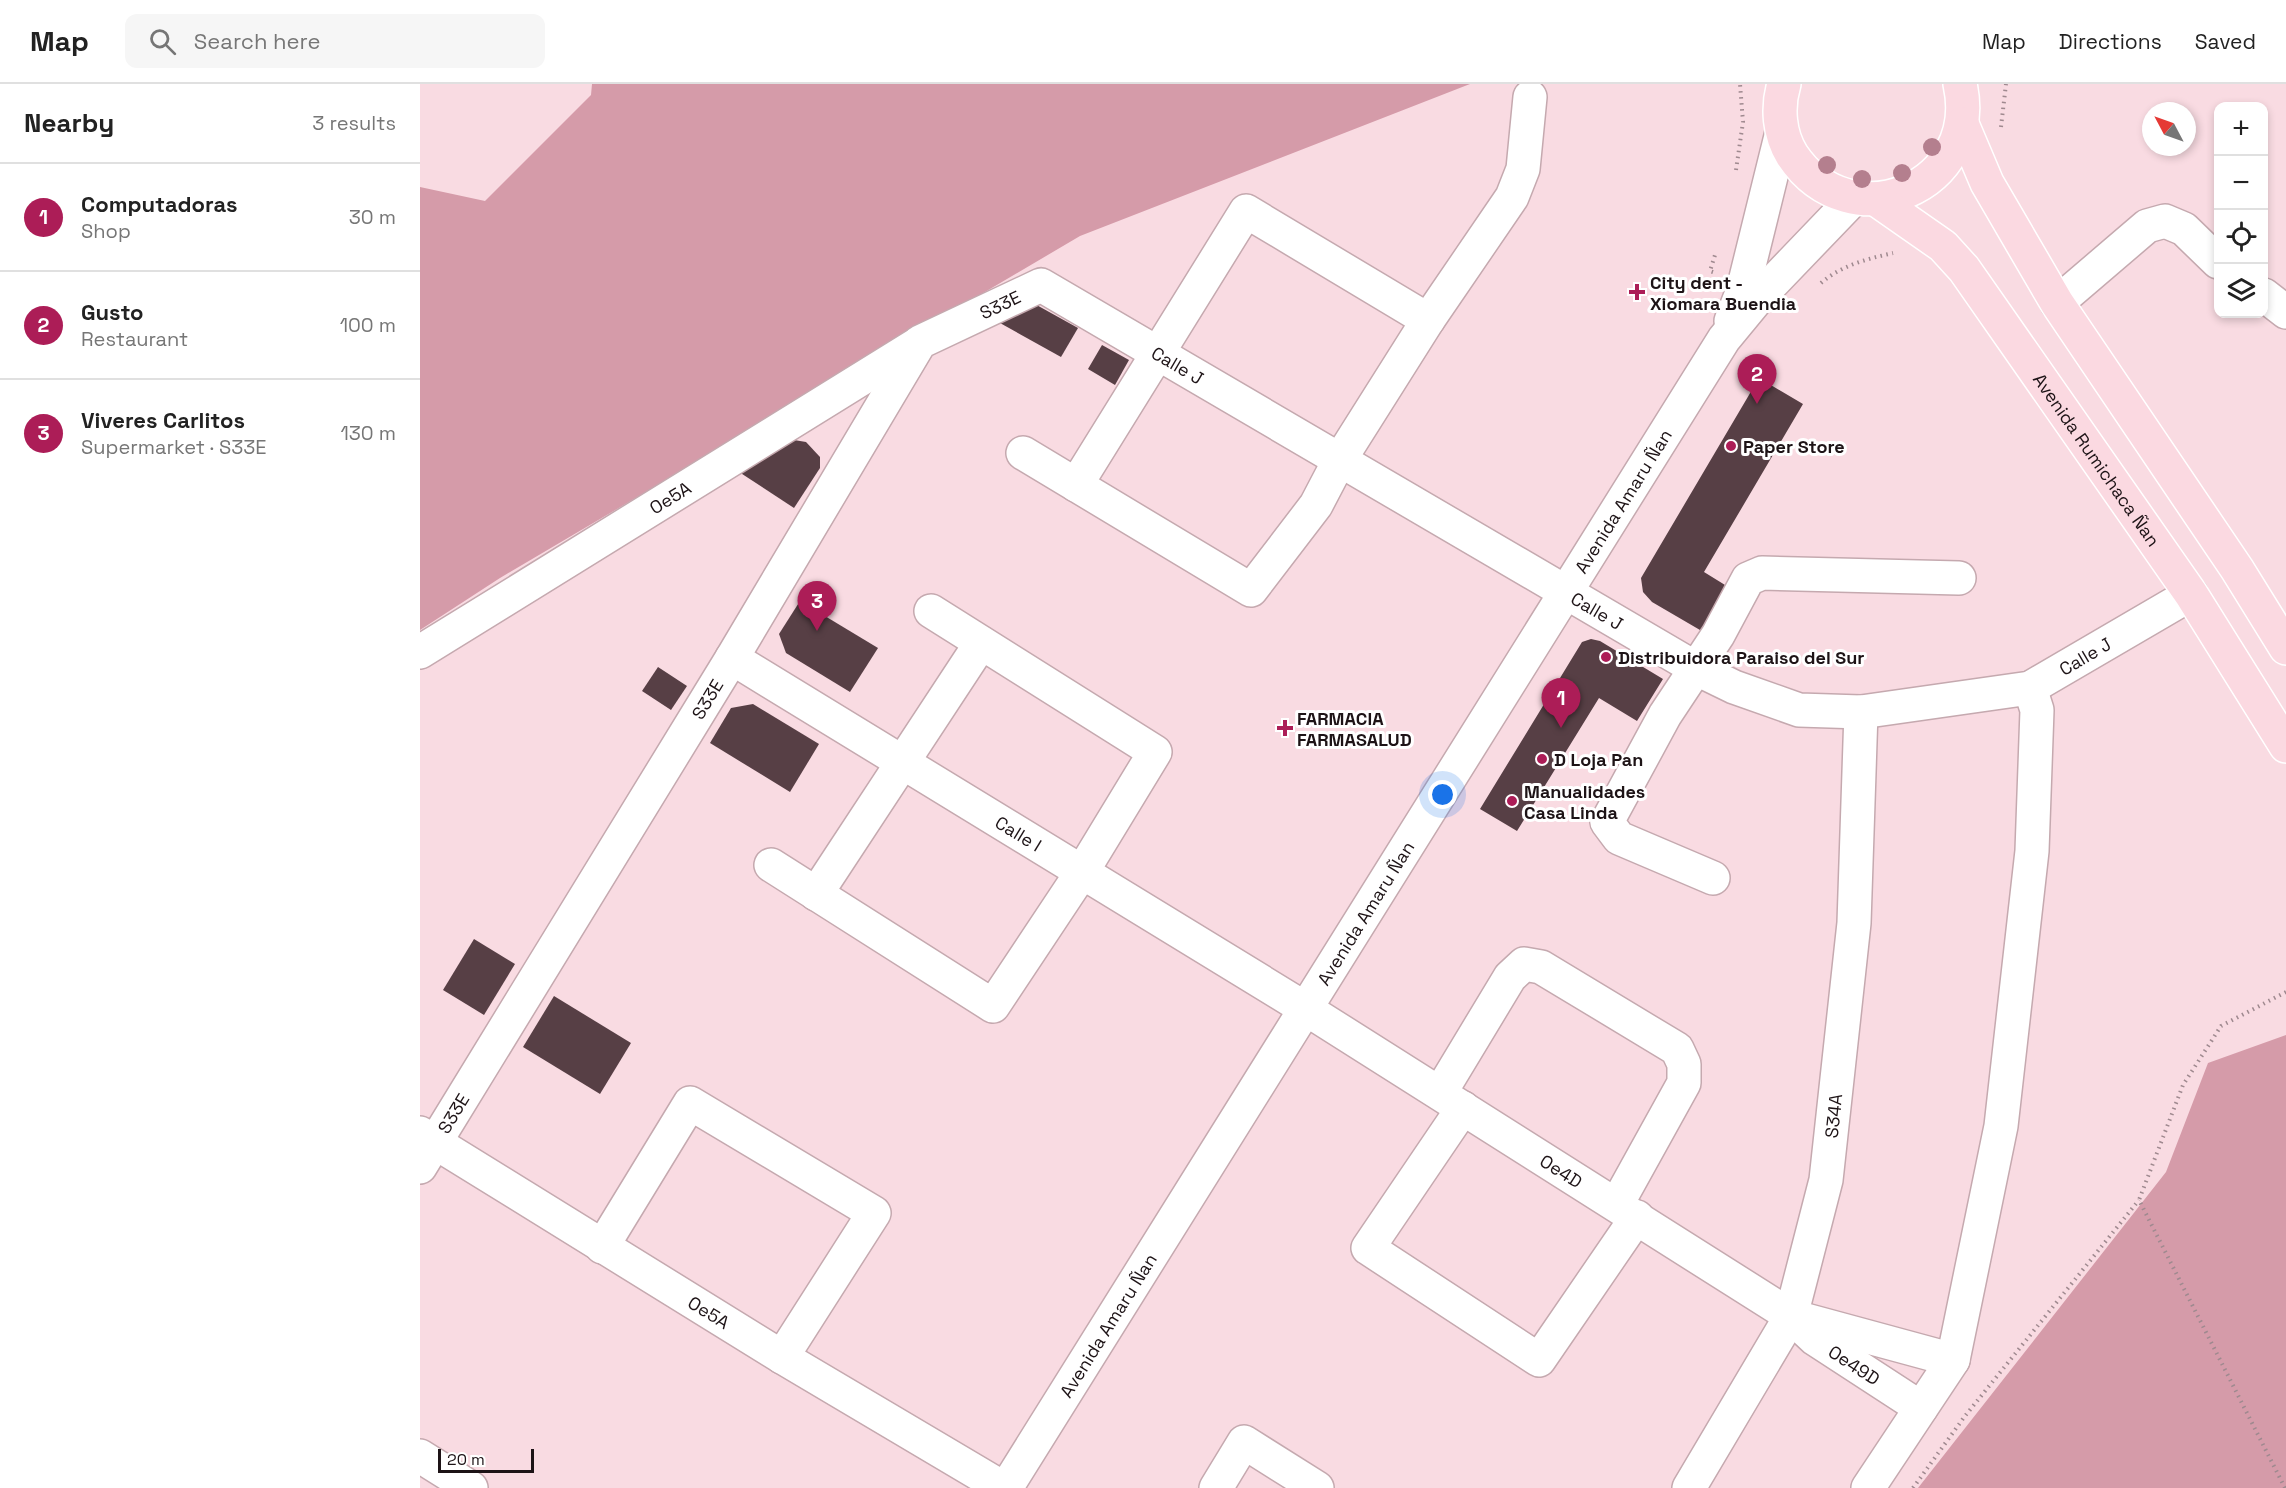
<!DOCTYPE html>
<meta charset="utf-8">
<style>
:root{--surface:#fff;--page:#f6f6f6;--text:#222;--muted:#767676;--line:#e0e0e0;--accent:#ac1d57}
body{margin:0;font-family:"Space Grotesk",sans-serif;background:var(--page);color:var(--text)}
.controls{position:absolute;right:18px;top:18px;display:grid;overflow:hidden;border-radius:12px;box-shadow:0 3px 9px #0003}
.controls button{width:54px;height:54px;display:grid;place-items:center;padding:0;border:0;border-bottom:2px solid var(--line);background:var(--surface);color:var(--text);font:30px sans-serif}
.compass{position:absolute;left:1722px;top:18px;width:54px;height:54px;border-radius:50%;background:var(--surface);box-shadow:0 3px 9px #0003;rotate:311deg}
.scale{position:absolute;left:18px;bottom:15px;width:96px;box-sizing:border-box;padding-left:6px;border:3px solid #1d1316;border-top:0;font-size:16px;line-height:21px;white-space:nowrap;color:#1d1316;-webkit-text-stroke:4px #fff;paint-order:stroke}
.you{position:absolute;left:1023px;top:711px;width:21px;height:21px;margin:-15px;border:4px solid #fff;border-radius:50%;background:#1a73e8;box-shadow:0 0 0 9px #1a73e833}
.badge{display:grid;place-items:center;width:39px;height:39px;border-radius:50%;background:var(--accent);color:#fff;font-size:20px;font-weight:700}
.pin{position:absolute;translate:-50% -50px;filter:drop-shadow(0 2px 3px #0008)}
.pin::after{content:'';position:absolute;top:32px;width:21px;height:18px;background:inherit;clip-path:polygon(0 0,100% 0,50% 100%)}
.list{margin:0;padding:0;list-style:none}
h2{display:flex;justify-content:space-between;align-items:center;height:78px;margin:0;padding:0 24px;font-size:26px}
h2 small{font-size:20px;font-weight:400;color:var(--muted)}
.list li{display:grid;grid-template-columns:39px 1fr auto;gap:18px;align-items:center;box-sizing:border-box;height:108px;padding:0 24px;border-top:2px solid var(--line)}
.list b{display:block;font-size:22px;white-space:nowrap}
.list p{margin:0;font-size:20px;white-space:nowrap;color:var(--muted)}
.list em{font-size:20px;font-style:normal;color:var(--muted)}
.icon{flex:none;width:33px;height:33px;fill:none;stroke:currentColor;stroke-width:2;stroke-linecap:round;stroke-linejoin:round}
.map{position:relative;flex:none;width:1866px;height:1404px;overflow:hidden}
header{display:flex;align-items:center;gap:36px;box-sizing:border-box;height:84px;padding:0 30px;background:var(--surface);border-bottom:2px solid var(--line)}
header strong{font-size:28px}
nav{display:flex;gap:33px;margin-inline-start:auto;font-size:21px}
.search{width:420px;height:54px;background:var(--page);display:flex;align-items:center;gap:15px;box-sizing:border-box;padding:0 21px;border-radius:12px;color:var(--muted);font-size:22px}
main{display:flex}
aside{flex:1;background:var(--surface)}
.map>svg:first-child{display:block}
</style>
<header>
<strong>Map</strong>
<div class="search"><svg class="icon" aria-label="search" viewBox="0 0 24 24"><circle cx="10" cy="10" r="6"/><path d="M15 15l6 6"/></svg>Search here</div>
<nav><a>Map</a><a>Directions</a><a>Saved</a></nav>
</header>
<main>
<aside>
<h2>Nearby<small>3 results</small></h2>
<ul class="list">
<li><span class="badge">1</span><div><b>Computadoras</b><p>Shop</p></div><em>30 m</em></li>
<li><span class="badge">2</span><div><b>Gusto</b><p>Restaurant</p></div><em>100 m</em></li>
<li><span class="badge">3</span><div><b>Viveres Carlitos</b><p>Supermarket · S33E</p></div><em>130 m</em></li>
</ul>
</aside>
<div class="map">
<svg width="1866" height="1404" viewBox="0 0 1866 1404">
<rect width="100%" height="100%" fill="#f9dbe2"/>
<g fill="#d59ba9">
<polygon points="172,0 1050,0 660,152 80,494 0,546 0,103 65,117 171,11"/>
<polygon points="1866,951 1866,1404 1498,1404 1746,1088 1788,979"/>
</g>
<g fill="#573f45">
<polygon points="613,219 658,244 641,273 580,239"/>
<polygon points="682,261 709,276 695,301 668,285"/>
<polygon points="1339,294 1383,320 1284,488 1318,509 1292,553 1232,518 1223,508 1221,494"/>
<polygon points="368,355 386,358 400,373 400,384 374,424 316,386"/>
<polygon points="380,517 458,564 430,608 366,569 359,550"/>
<polygon points="1171,555 1180,557 1243,595 1217,637 1179,614 1097,747 1060,725 1162,558"/>
<polygon points="238,583 267,602 251,626 222,607"/>
<polygon points="333,620 399,660 370,708 290,659 311,624"/>
<polygon points="54,855 95,880 64,931 23,906"/>
<polygon points="134,912 211,959 180,1010 103,963"/>
</g>
<g fill="none" stroke-linecap="round" stroke-linejoin="round">
<g stroke="#c5a9af" stroke-width="36">
<g id="minor">
<polyline points="1844,211 1866,228"/>
<polyline points="1637,219 1727,142 1745,137 1764,145 1798,178"/>
<polyline points="1311,237 1323,206 1362,48"/>
<polyline points="603,369 831,506 896,421 919,377 1008,236 1092,113 1103,85 1110,13"/>
<polyline points="656,401 826,127 1008,236"/>
<path id="s1" d="M0,568L496,261"/>
<path id="s2" d="M312,574L886,925L1371,1232L1533,1276"/>
<polyline points="351,781 573,922 662,788 735,668 511,527"/>
<polyline points="1293,794 1199,754 1187,738 1245,631 1298,551 1328,495 1342,489 1539,494"/>
<polyline points="396,810 561,559"/>
<polyline points="1020,1009 1090,893 1104,880 1121,883 1257,965 1264,980 1264,999 1197,1120"/>
<polyline points="1043,1024 948,1164 1119,1276 1217,1133"/>
<path id="s3" d="M0,1049L362,1273L583,1404"/>
<path id="s4" d="M0,1083L312,574L500,258L621,201L1277,585L1314,603L1379,626L1441,628L1610,604L1771,510"/>
<polyline points="182,1163 270,1019 454,1129 362,1273"/>
<path id="s5" d="M1379,1240L1395,1255L1501,1324"/>
<polyline points="0,1372 51,1404"/>
<path id="s6" d="M586,1404L1304,255L1337,215L1434,114"/>
<polyline points="796,1404 824,1358 897,1404"/>
<path id="s7" d="M1269,1404L1371,1232L1406,1096L1434,839L1441,628"/>
<polyline points="1448,1404 1533,1276 1581,1042 1612,767 1617,626 1610,604"/>
</g>
</g>
<g stroke="#fff" stroke-width="36">
<g id="major">
<path d="M1364,0C1357,23 1359,50 1372,71C1431,159 1563,103 1540,0"/>
<polyline points="1542,40 1567,99 1637,219 1817,485 1866,564"/>
<path id="s8" d="M1457,116L1523,162L1544,185L1771,510L1866,662"/>
</g>
</g>
<g stroke="#9f898f" stroke-width="4" stroke-dasharray="1.5 4.5" stroke-linecap="butt">
<polyline points="1581,43 1586,0"/>
<polyline points="1316,86 1323,38 1320,0"/>
<polyline points="1293,188 1290,187 1295,171"/>
<path d="M1401,199C1422,181 1447,175 1473,169"/>
<polyline points="1493,1404 1545,1332 1719,1116"/>
<polyline points="1865,1404 1719,1116 1763,1001 1801,942 1866,908"/>
</g>
<use href="#minor" stroke="#fff" stroke-width="33"/>
<use href="#major" stroke="#fbd9e1" stroke-width="33"/>
</g>
<g fill="#b47f8e">
<circle cx="1512" cy="63" r="9"/>
<circle cx="1407" cy="81" r="9"/>
<circle cx="1482" cy="89" r="9"/>
<circle cx="1442" cy="95" r="9"/>
</g>
<g fill="#ac1d57" stroke="#fff" stroke-width="2">
<path d="M1214 199h6v6h6v6h-6v6h-6v-6h-6v-6h6z"/>
<circle cx="1311" cy="362" r="6"/>
<circle cx="1186" cy="573" r="6"/>
<path d="M862 635h6v6h6v6h-6v6h-6v-6h-6v-6h6z"/>
<circle cx="1122" cy="675" r="6"/>
<circle cx="1092" cy="717" r="6"/>
</g>
<g text-anchor="middle" dominant-baseline="central" stroke-width="6" stroke-linejoin="round" paint-order="stroke">
<g font-size="18" font-weight="bold" fill="#1d1316" stroke="#fff" text-anchor="start">
<text x="1230" y="198">City dent -<tspan x="1230" dy="21">Xiomara Buendia</tspan></text>
<text x="1323" y="362">Paper Store</text>
<text x="1198" y="573">Distribuidora Paraiso del Sur</text>
<text x="877" y="634">FARMACIA<tspan x="877" dy="21">FARMASALUD</tspan></text>
<text x="1134" y="675">D Loja Pan</text>
<text x="1104" y="707">Manualidades<tspan x="1104" dy="21">Casa Linda</tspan></text>
</g>
<g font-size="18" fill="#1d1316" stroke="#fff">
<text stroke="none"><textPath href="#s4" startOffset="1053">S33E</textPath></text>
<text stroke="none"><textPath href="#s4" startOffset="1257">Calle J</textPath></text>
<text stroke="none"><textPath href="#s8" startOffset="344">Avenida Rumichaca Ñan</textPath></text>
<text stroke="none"><textPath href="#s1" startOffset="294">Oe5A</textPath></text>
<text stroke="none"><textPath href="#s6" startOffset="1164">Avenida Amaru Ñan</textPath></text>
<text stroke="none"><textPath href="#s4" startOffset="1743">Calle J</textPath></text>
<text stroke="none"><textPath href="#s4" startOffset="2265">Calle J</textPath></text>
<text stroke="none"><textPath href="#s4" startOffset="549">S33E</textPath></text>
<text stroke="none"><textPath href="#s2" startOffset="336">Calle I</textPath></text>
<text stroke="none"><textPath href="#s6" startOffset="678">Avenida Amaru Ñan</textPath></text>
<text stroke="none"><textPath href="#s4" startOffset="63">S33E</textPath></text>
<text stroke="none"><textPath href="#s7" startOffset="405">S34A</textPath></text>
<text stroke="none"><textPath href="#s2" startOffset="975">Oe4D</textPath></text>
<text stroke="none"><textPath href="#s3" startOffset="340">Oe5A</textPath></text>
<text stroke="none"><textPath href="#s6" startOffset="192">Avenida Amaru Ñan</textPath></text>
<text stroke="none"><textPath href="#s5" startOffset="69">Oe49D</textPath></text>
</g>
</g>
</svg>
<div class="controls">
<button>+</button>
<button>−</button>
<button><svg class="icon" aria-label="locate" viewBox="0 0 24 24"><circle cx="12" cy="12" r="6"/><path d="M12 2v4M12 18v4M2 12h4M18 12h4"/></svg></button>
<button><svg class="icon" aria-label="layers" viewBox="0 0 24 24"><path d="M12 4l9 5-9 5-9-5zM3 14l9 5 9-5"/></svg></button>
</div>
<svg class="compass" viewBox="-18 -18 36 36"><path d="M0-13l5 13h-10z" fill="#e53935"/><path d="M0 13l5-13h-10z" fill="#767676"/></svg>
<div class="scale">20 m</div>
<div class="you"></div>
<div class="pin badge" style="left:1141px;top:644px">1</div>
<div class="pin badge" style="left:1337px;top:320px">2</div>
<div class="pin badge" style="left:397px;top:547px">3</div>
</div>
</main>
